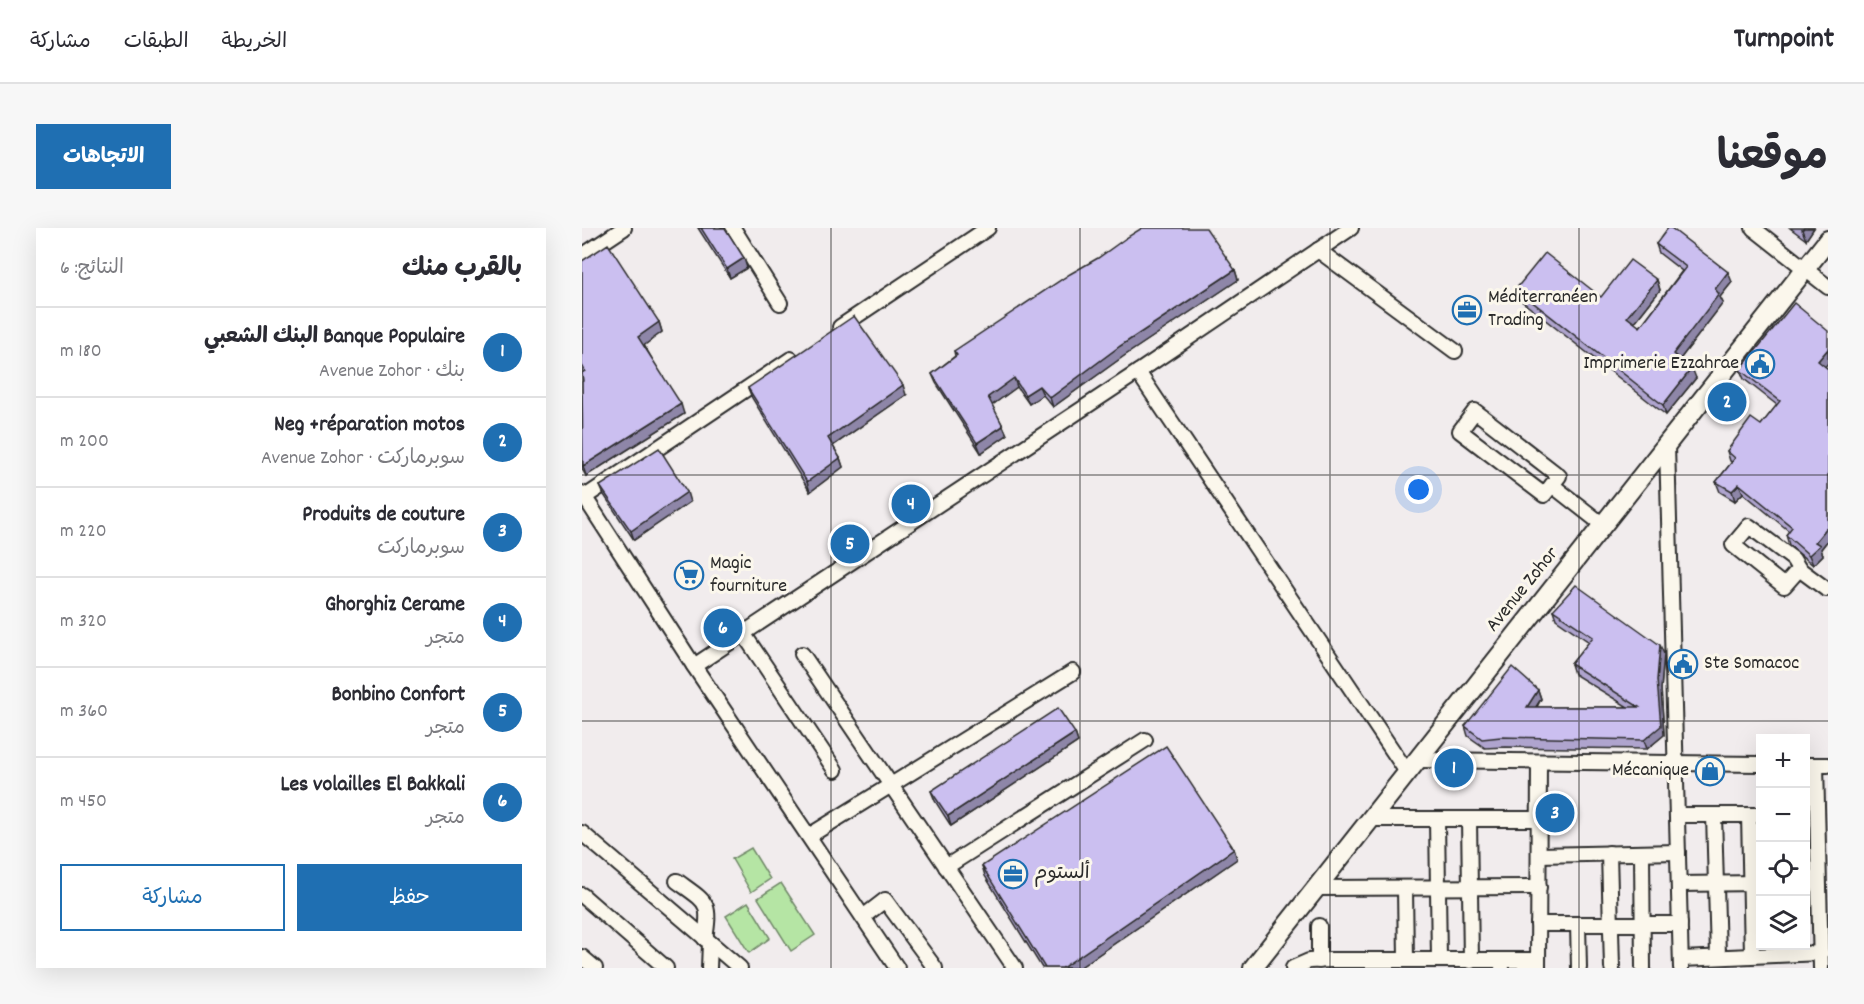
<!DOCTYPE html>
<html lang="ar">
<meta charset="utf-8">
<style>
:root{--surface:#fff;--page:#f7f7f7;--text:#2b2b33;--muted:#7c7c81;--line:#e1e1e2;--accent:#1f6fb2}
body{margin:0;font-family:Dekko,"Playpen Sans Arabic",sans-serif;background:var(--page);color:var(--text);direction:rtl}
.controls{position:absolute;right:18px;bottom:18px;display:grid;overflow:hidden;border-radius:0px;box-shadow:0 6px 24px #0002}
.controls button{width:54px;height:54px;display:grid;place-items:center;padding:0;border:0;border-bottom:2px solid var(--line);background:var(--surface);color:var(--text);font:30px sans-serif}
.you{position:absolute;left:837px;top:262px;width:21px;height:21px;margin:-15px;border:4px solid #fff;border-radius:50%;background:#1a73e8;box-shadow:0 0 0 9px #1a73e833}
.badge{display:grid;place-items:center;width:39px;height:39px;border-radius:50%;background:var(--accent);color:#fff;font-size:20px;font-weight:700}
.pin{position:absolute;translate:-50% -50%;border:3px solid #fff;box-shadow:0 2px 6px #0006}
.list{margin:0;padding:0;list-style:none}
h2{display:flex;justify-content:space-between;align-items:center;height:78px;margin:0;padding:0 24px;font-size:26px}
h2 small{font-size:20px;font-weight:400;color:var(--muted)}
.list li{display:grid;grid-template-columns:39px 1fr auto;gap:18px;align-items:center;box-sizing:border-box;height:90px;padding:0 24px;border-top:2px solid var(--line)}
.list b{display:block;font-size:22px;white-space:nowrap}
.list p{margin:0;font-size:20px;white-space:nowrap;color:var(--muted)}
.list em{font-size:20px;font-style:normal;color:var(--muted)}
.actions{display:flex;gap:12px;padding:18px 24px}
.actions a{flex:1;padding:14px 0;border:2px solid var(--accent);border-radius:0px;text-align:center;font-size:21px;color:var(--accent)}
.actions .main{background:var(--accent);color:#fff}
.icon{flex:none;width:33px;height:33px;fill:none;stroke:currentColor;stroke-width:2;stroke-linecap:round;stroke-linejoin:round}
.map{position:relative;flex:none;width:1246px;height:740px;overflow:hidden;direction:ltr;border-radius:0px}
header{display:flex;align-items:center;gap:36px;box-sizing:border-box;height:84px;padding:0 30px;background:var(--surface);border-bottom:2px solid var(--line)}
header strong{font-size:28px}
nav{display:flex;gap:33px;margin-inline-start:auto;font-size:21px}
.intro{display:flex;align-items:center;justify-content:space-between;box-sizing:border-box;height:144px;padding:0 36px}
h1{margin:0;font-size:42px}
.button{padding:15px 27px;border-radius:0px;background:var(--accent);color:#fff;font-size:21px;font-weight:700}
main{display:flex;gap:36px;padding:0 36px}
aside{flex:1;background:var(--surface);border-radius:0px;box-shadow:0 6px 24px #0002}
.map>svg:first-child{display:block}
</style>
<header>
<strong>Turnpoint</strong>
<nav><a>الخريطة</a><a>الطبقات</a><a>مشاركة</a></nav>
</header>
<div class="intro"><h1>موقعنا</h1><a class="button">الاتجاهات</a></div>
<main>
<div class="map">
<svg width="1246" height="740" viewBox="0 0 1246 740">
<rect width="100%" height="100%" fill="#f1eced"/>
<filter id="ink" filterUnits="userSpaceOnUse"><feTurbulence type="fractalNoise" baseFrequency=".0167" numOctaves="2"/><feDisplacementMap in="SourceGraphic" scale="12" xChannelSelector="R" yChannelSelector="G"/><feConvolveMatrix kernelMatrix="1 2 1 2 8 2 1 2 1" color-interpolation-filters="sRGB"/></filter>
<g filter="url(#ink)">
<g fill="#b5e5a4" stroke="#708868" stroke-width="1.5">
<polygon points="169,620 188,651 169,664 150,631"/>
<polygon points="199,655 233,707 209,723 176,670"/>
<polygon points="166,674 188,710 167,725 144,688"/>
</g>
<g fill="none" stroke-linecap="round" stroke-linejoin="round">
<g stroke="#2b2b2b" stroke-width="18">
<g id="minor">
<polyline points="151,0 198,75"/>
<polyline points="1171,0 1246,59"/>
<polyline points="736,22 873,123"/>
<polyline points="0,28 42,0"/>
<polyline points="258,99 406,0"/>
<polyline points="556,144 825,544"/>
<polygon points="893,183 977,248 962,267 878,203"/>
<polyline points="1085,217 1099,740"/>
<polyline points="970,257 1021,297"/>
<polyline points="0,265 112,438 315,740"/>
<polyline points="0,271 209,131"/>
<polyline points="1217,341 1211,331 1167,298 1151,317 1202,358 1217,341 1244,361"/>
<polyline points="161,405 253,542"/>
<polyline points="220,426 433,740"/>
<polyline points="112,438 556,144 769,0"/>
<polyline points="835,532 1178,536"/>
<polyline points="1224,537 1246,537"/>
<polyline points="1234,537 1239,740"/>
<polyline points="1095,587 1178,587"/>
<polyline points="1132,587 1136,728"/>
<polyline points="1167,587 1170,727"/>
<polyline points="787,591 957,591"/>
<polyline points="855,591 857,732"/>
<polyline points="887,591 889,733"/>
<polyline points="0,605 158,740"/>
<polyline points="227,608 491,444"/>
<polyline points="1027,625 1030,740"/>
<polyline points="1060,625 1061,740"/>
<polyline points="957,627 1096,624"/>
<polyline points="364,639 563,512"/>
<path d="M95,653C125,675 129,673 123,711"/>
<polyline points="1097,656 1178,655"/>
<polyline points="733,660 957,659"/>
<polyline points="823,660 824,732"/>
<polyline points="0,667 84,740"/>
<polyline points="281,689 303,672 353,740"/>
<polyline points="956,696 1098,696"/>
<polyline points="996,696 997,740"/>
<polyline points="0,729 13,740"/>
<polyline points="1099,731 1239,725"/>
<polyline points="737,733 737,698"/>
<polyline points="920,739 920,732 956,732"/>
<polyline points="127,740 128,715"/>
<polyline points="711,740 727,733 749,732 920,732"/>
<polyline points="956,740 957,534"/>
</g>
</g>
<g stroke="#2b2b2b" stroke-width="22">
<polyline id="major" points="671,740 1246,12"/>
</g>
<use href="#minor" stroke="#fbf7ec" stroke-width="14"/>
<use href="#major" stroke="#fbf7ec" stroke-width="18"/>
</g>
<g fill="#afa4ce" stroke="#2b2b2b" stroke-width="1.5">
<polygon points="116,0 143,0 162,30 165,40 148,50"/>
<polygon points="1208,0 1232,0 1224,12"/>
<polygon points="1074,16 1150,54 1138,69 1141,75 1098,131 1114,150 1084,187 937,71 934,61 1019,69 1075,52 1078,62 1052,95 1058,99 1100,43 1077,25"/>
<polygon points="0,33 77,94 80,104 62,117 102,186 4,248 0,241 0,145 1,144 0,142"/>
<polygon points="653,42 656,52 542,128 471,179 461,167 447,176 435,159 410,177 421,198 425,207 399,225 354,155 350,146 373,128 372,123"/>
<polygon points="1243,139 1246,141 1246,312 1239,321 1241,327 1231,337 1207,317 1204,307 1207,303 1161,265 1153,273 1138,264 1134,254 1150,234 1148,233 1145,223 1179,197 1195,177 1162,151 1158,142"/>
<polygon points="166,160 324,167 251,218 258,230 261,239 228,264 170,170"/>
<polygon points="18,258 108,274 52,312 22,267"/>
<polygon points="971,382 1082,426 1079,461 1082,507 1065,521 923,519 903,520 886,508 883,498 956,462 959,471 955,479 1046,479 992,446 989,436 1007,414 974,391"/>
<polygon points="493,505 496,514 369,598 353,573 349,563"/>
<polygon points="652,621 655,631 497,740 460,740 403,648 400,638"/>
</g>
<g fill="#8e86a8" stroke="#2b2b2b" stroke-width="1.5">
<polygon points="1222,0 1232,0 1224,12 1220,2"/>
<polygon points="162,30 165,40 148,50 145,41"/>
<polygon points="653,42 656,52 542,128 471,179 468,170 538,118"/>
<polygon points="1146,44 1150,54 1138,69 1141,75 1095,135 1091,126 1133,61"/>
<polygon points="1075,52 1078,62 1049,99 1045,89"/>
<polygon points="77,94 80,104 60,119 56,109"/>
<polygon points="1246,121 1246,135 1240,143 1236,133"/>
<polygon points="1110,140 1114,150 1084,187 1081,177"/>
<polygon points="432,150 435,159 409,178 406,169"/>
<polygon points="321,157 324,167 249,219 246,210"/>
<polygon points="457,158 461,167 447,176 443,167"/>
<polygon points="99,176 102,186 4,248 1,238"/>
<polygon points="421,198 425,207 399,225 395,215"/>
<polygon points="258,230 261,239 228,264 225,254"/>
<polygon points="1157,256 1161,265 1153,273 1150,263"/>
<polygon points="105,264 108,274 52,312 49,303"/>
<polygon points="1246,298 1246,312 1239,321 1241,327 1231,337 1227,327 1233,314"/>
<polygon points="1078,417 1082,426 1079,461 1082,507 1065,521 1062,512 1075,452"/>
<polygon points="956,462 959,471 948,488 945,479"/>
<polygon points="493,505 496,514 369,598 366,588"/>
<polygon points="652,621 655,631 497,740 480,740"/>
</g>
<g fill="#cbbff0" stroke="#2b2b2b" stroke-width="1.5">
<polygon points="119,0 143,0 162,30 145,41"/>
<polygon points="560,0 624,0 653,42 538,118 468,170 457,158 443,167 432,150 406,169 421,198 395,215 350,146 375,127 372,123 488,46 516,30 544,10"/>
<polygon points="1086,0 1089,0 1146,44 1133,61 1137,66 1091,126 1110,140 1081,177 934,61 963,25 1019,69 1048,32 1075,52 1045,89 1058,99 1104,39 1074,16"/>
<polygon points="26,16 77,94 56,109 99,176 1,238 0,154 1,153 0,145 3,143 0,137 0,33"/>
<polygon points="1212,75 1246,103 1246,121 1236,133 1246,141 1246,298 1233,314 1238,317 1227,327 1204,307 1210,299 1157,256 1150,263 1134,254 1153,230 1145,223 1169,190 1179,197 1198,173 1158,142"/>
<polygon points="272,88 321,157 246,210 258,230 225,254 166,160"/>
<polygon points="77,220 105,264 49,303 18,258"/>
<polygon points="994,357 1078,417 1075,452 1079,498 1062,512 919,509 900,511 883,498 930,439 956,462 945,479 1057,479 989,436 1011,409 971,382"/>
<polygon points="476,480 493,505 366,588 349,563"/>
<polygon points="584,518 652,621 480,740 463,740 400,638"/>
</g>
</g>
<path fill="none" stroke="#2b2b2b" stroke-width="1.5" stroke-opacity="0.55" d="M249,0V740M498,0V740M748,0V740M997,0V740M0,247H1246M0,493H1246"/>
<defs>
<g id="office-ring" transform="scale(1.5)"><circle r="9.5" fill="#fbf7ec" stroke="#1f6fb2" stroke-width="1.5"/><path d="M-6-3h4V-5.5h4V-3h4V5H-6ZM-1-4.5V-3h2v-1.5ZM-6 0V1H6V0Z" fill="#1f6fb2"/></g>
<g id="civic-ring" transform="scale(1.5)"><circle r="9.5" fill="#fbf7ec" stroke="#1f6fb2" stroke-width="1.5"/><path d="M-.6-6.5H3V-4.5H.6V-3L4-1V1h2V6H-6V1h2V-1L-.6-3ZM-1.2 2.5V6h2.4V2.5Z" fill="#1f6fb2"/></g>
<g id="supermarket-ring" transform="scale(1.5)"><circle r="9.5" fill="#fbf7ec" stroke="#1f6fb2" stroke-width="1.5"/><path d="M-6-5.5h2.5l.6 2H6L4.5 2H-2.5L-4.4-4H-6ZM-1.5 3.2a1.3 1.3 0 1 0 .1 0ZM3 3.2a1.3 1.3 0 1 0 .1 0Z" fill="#1f6fb2"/></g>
<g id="shop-ring" transform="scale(1.5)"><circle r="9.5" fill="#fbf7ec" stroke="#1f6fb2" stroke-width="1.5"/><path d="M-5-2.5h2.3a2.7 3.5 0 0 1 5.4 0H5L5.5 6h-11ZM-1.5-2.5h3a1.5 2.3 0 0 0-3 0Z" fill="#1f6fb2"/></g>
</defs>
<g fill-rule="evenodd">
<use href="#office-ring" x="885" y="82"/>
<use href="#civic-ring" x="1178" y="136"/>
<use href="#supermarket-ring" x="107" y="347"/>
<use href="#civic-ring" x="1101" y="436"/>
<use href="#shop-ring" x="1128" y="543"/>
<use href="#office-ring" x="431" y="646"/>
</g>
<g text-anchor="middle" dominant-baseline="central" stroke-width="6" stroke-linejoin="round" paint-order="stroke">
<g font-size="20" fill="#2b2b2b" stroke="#fbf7ec" text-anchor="start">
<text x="906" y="70">Méditerranéen<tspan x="906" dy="23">Trading</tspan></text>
<text x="1157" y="136" text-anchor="end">Imprimerie Ezzahrae</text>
<text x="128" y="336">Magic<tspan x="128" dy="23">fourniture</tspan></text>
<text x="1122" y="436">Ste Somacoc</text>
<text x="1107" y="543" text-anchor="end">Mécanique</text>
<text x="452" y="646">ألستوم</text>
</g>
<g font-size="20" fill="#2b2b2b" stroke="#fbf7ec">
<text transform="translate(941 362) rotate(-51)">Avenue Zohor</text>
</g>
</g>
</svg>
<div class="controls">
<button>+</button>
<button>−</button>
<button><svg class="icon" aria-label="locate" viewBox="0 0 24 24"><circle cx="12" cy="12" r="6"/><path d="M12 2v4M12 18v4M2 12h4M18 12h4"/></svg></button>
<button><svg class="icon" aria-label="layers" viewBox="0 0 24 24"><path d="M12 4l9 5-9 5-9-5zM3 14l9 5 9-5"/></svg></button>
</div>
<div class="you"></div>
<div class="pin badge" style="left:872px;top:540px">1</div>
<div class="pin badge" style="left:1145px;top:174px">2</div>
<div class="pin badge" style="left:973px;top:585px">3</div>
<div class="pin badge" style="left:329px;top:276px">4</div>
<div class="pin badge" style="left:268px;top:316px">5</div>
<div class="pin badge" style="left:141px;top:400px">6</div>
</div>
<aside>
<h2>بالقرب منك<small>النتائج: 6</small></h2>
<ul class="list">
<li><span class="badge">1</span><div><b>Banque Populaire البنك الشعبي</b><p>بنك · Avenue Zohor</p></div><em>180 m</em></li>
<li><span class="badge">2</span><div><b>Neg +réparation motos</b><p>سوبرماركت · Avenue Zohor</p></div><em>200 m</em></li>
<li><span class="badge">3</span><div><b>Produits de couture</b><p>سوبرماركت</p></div><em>220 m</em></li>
<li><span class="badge">4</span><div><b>Ghorghiz Cerame</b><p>متجر</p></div><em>320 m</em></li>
<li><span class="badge">5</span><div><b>Bonbino Confort</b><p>متجر</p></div><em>360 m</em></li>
<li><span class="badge">6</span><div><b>Les volailles El Bakkali</b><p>متجر</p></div><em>450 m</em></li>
</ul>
<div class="actions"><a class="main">حفظ</a><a>مشاركة</a></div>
</aside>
</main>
